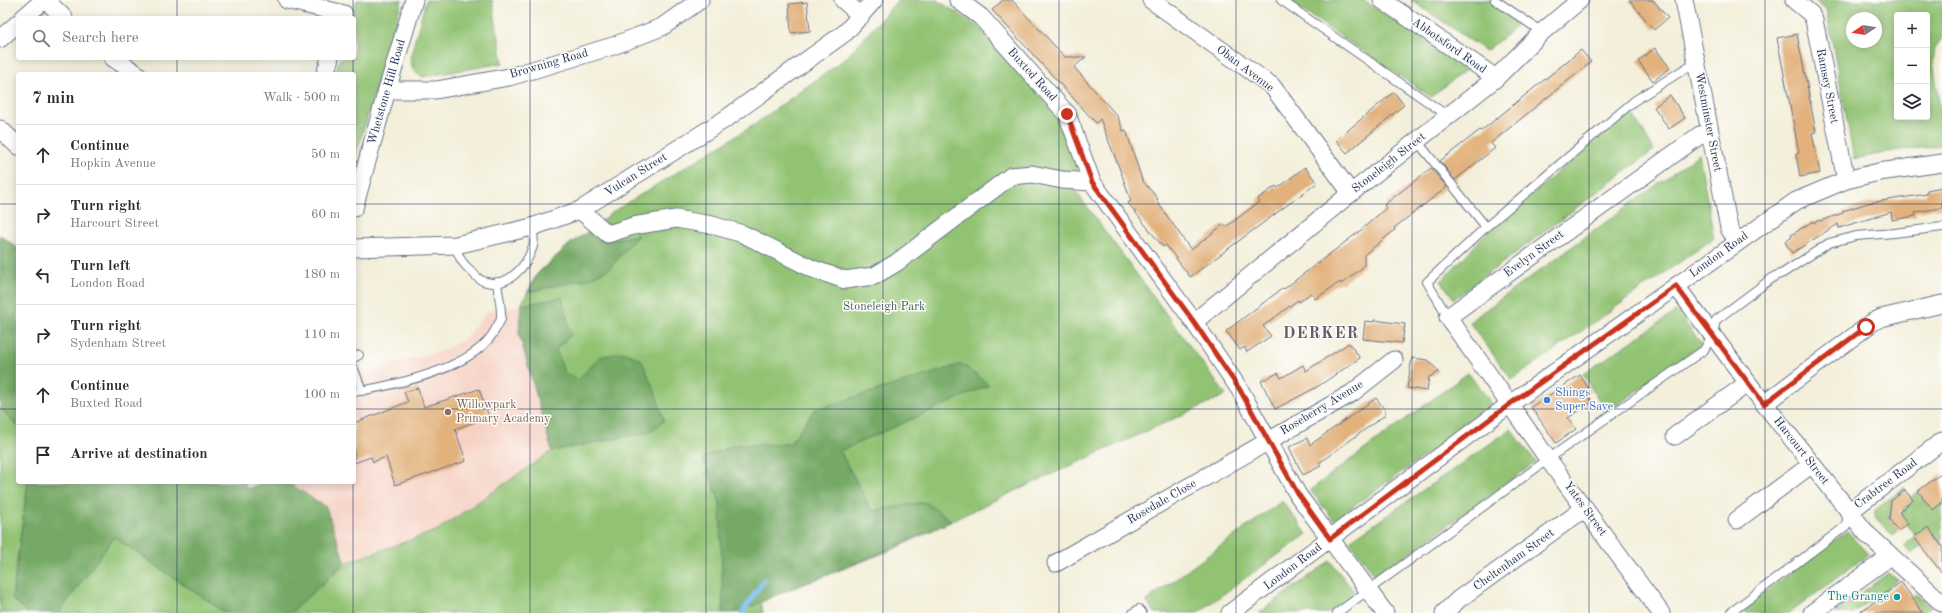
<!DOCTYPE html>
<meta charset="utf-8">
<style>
:root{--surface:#fff;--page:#f2f2f3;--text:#2b2b33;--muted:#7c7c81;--line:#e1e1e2}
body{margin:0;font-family:"Old Standard TT",serif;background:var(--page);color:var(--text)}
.controls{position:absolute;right:12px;top:12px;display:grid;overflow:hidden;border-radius:4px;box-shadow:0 2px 10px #0003}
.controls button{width:36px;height:36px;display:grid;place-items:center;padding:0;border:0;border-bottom:1px solid var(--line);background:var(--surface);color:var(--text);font:20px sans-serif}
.compass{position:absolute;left:1846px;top:12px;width:36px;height:36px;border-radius:50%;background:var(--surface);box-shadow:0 2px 10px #0003;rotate:258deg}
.stop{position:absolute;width:12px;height:12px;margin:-9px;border:3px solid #c8321e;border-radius:50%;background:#fff}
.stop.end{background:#c8321e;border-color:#fff;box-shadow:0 1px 4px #0008}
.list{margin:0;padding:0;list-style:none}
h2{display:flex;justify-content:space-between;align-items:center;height:52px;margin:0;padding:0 16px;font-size:17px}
h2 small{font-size:13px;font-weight:400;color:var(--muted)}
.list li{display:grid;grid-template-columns:26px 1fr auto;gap:12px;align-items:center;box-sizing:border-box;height:60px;padding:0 16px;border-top:1px solid var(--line)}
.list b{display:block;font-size:15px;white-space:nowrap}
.list p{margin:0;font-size:13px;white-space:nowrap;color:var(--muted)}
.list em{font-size:13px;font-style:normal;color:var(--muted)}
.icon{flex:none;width:22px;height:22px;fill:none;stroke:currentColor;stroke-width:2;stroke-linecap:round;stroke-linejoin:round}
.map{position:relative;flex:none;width:1942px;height:613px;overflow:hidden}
.search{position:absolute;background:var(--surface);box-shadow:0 2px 10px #0003;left:16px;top:16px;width:340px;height:44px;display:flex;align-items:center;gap:10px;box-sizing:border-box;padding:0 14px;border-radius:4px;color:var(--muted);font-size:15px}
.panel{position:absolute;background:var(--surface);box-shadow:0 2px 10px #0003;left:16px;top:72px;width:340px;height:412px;border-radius:4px}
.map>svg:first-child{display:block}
</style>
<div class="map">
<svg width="1942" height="613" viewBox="0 0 1942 613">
<rect width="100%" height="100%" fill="#fdfcf7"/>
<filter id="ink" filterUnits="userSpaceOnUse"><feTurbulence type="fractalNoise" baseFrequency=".025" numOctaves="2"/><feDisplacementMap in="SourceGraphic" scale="8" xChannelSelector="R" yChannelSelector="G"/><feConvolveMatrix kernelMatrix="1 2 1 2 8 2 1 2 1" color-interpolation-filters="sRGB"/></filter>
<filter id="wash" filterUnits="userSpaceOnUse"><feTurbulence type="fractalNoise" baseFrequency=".012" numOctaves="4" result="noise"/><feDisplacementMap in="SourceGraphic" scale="16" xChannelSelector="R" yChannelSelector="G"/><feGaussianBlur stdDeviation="0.9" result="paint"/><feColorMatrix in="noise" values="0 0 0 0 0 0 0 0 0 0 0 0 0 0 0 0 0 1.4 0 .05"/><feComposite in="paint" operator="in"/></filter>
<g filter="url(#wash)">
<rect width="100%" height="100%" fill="#f3efda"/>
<polygon fill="#f6d2c5" points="521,305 519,333 552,451 436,531 345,563 326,507 287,482 354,482 354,374 445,350 463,340 488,311"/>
<g fill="#92c373" stroke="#567968" fill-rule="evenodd">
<polygon points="357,0 402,0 354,162 354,74 335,74 340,58 354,58 354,18 352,18"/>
<polygon points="426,0 492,0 503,63 423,77 413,70 410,58"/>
<polygon points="898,0 937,0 979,27 1063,122 1077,169 1071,185 1226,395 991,502 894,549 761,601 763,613 290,613 345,563 436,531 552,451 519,333 521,305 537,274 571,243 592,229 614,211 754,125 846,58"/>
<polygon points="1287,0 1363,0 1467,69 1431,97"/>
<polygon points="1411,0 1490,0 1522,22 1486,51"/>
<path d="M1815,0H1942V38L1935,49L1933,61L1942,122V146L1900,150L1854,159L1826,9ZM1897,15H1927V117H1897ZM1852,18H1876V42H1852Z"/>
<polygon points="1630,110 1654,150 1454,299 1441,281 1486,234"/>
<polygon points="1699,154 1714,238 1512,380 1469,322"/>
<polygon points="1677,311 1702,345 1606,413 1583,374"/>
<polygon points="1468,373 1494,406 1334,520 1310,490"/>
<polygon points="0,407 18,427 18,482 28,482 12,598 28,613 0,613"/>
<polygon points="1511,429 1536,462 1376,577 1350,541"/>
<polygon points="1904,487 1905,490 1891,501 1889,519 1898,531 1893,536 1875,517 1875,510"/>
<polygon points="1917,492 1933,510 1942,503 1942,546 1928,527 1915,536 1902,516 1903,509 1913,501 1911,497"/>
<polygon points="1282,501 1307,534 1197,613 1155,613 1146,601"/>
<polygon points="1847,531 1869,554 1790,613 1737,613"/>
<polygon points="114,537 226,613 59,613"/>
<polygon points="1914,537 1922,547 1912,554 1903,546"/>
<polygon points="1330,561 1356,594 1329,613 1259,613"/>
<polygon points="1888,573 1898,580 1853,613 1835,613"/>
<polygon points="1916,595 1931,607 1924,613 1913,613 1912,598"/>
</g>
<g fill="#75a965" stroke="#486c62">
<polygon points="592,229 603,241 638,235 609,269 588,279 528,292 537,274 571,243"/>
<polygon points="0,235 18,248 18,427 0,407"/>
<polygon points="562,297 571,335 556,349 564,372 578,380 600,357 622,352 641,359 656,394 664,421 650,432 552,451 519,333 521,305"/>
<path d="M962,364L989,385L840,451L872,511L925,502L952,521C897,547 840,570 783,592C764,600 744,613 723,613L720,503L703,458L735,445L790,444L814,410Z"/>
<polygon points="28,482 244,482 247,489 265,482 287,482 326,507 345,563 290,613 226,613 114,537 59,613 28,613 12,599"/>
</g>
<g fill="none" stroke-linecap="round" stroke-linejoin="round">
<polyline stroke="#7dbcf1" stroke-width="5" points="742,613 764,580"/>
</g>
<g id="blocks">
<g fill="#e2b17b">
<polygon points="1003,0 1012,0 1065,57 1086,57 1074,67 1118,117 1123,131 1126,130 1142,180 1158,199 1156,200 1191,250 1224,224 1226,227 1259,202 1257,199 1266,193 1276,186 1278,188 1305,167 1317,183 1190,277 1166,245 1163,247 1128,203 1131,201 1122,175 1100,119 1096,123 992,10"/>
<polygon points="1629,0 1653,0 1668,18 1654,30"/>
<polygon points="807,2 810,31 791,33 789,4"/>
<polygon points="1797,34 1816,132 1812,133 1820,173 1800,177 1796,154 1799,153 1777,38"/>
<polygon points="1655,48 1670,68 1653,81 1638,61"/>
<polygon points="1581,50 1591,62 1491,143 1495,148 1455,180 1440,161 1480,130 1481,131"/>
<polygon points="1394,92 1404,105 1347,153 1336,140"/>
<polygon points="1670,95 1685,118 1669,129 1654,107"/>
<polygon points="1431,168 1447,187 1394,228 1395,230 1364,255 1364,265 1362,268 1341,284 1340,282 1315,299 1311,293 1299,302 1298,300 1263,326 1271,336 1247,352 1244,347 1240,350 1226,331 1283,288 1284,289 1361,230 1386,208 1384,205"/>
<polygon points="1942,187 1942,208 1915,212 1916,216 1892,220 1891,212 1839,228 1838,224 1792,253 1785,242 1792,237 1791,235 1813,221 1814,223 1819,220 1820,221 1843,213 1843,211 1868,203 1927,194 1927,190"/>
<polygon points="1374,320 1405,324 1402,343 1363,339 1365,321 1374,322"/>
<polygon points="1349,343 1360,358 1317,387 1275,409 1261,381 1278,373 1281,378 1303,365 1306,371"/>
<polygon points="1412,358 1428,360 1439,372 1429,377 1427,391 1407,388"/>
<polygon points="1580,375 1590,391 1586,394 1592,402 1568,418 1576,429 1556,443 1531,407"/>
<polygon points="418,388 424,407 479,389 489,417 455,429 466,461 395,485 386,457 373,462 371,457 354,463 354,423 408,402 404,392"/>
<polygon points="1376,398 1385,410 1385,415 1319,463 1321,466 1303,475 1289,447 1307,438 1310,445"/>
<polygon points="1942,473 1942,503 1933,510 1918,491"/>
<polygon points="1905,490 1913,500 1899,512 1908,524 1898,531 1889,519 1891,501"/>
<polygon points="1928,527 1942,546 1942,573 1914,537"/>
<polygon points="1901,582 1923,613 1859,613"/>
</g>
</g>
</g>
<g filter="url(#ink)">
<use href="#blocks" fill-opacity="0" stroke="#677289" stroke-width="1"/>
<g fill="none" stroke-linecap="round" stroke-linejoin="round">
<g stroke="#677289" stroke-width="10">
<g id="lane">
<polyline points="1281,0 1448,116"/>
<polyline points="1495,0 1542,32"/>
<polyline points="1417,141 1486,227"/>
<path d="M456,245C458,257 462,263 471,271C474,274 479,280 483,281C507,290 527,266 533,246C535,241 533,233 532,227"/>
<polyline points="1448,317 1427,282 1486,227 1634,101 1686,68 1697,65"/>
<polyline points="354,358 359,355"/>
<polyline points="354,369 362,391"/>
<path d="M354,392C395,385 475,369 495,330C497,326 500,322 501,319C502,307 498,294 497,282"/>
<polyline points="1133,613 1139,609 1142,613"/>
<polyline points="1337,613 1558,452 1704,350 1713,334 1716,320 1775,276 1783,273 1829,243 1856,236 1894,233 1942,227"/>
<polyline points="1730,613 1846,526 1848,512"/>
</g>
</g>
<g stroke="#677289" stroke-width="19">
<g id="street">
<polyline points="46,0 64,18"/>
<polyline points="287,0 344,14"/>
<polyline points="843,0 861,16"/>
<polyline points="958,0 981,17 1067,114 1092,182 1194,322 1240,390 1298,495 1385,613"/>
<polyline points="1151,0 1272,86 1351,193"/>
<polyline points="1382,0 1496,78"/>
<polyline points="1684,0 1729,228 1737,242"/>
<polyline points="1794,0 1811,14 1814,20 1846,180"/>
<polyline points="23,18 44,0"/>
<polyline points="0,39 18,23"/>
<polyline points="113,58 137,74"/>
<polyline points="325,74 330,58"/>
<polyline points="387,90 436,90 509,77 613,46 662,27 700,0"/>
<polyline points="0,129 18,146"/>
<polyline points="354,208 387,90 414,0"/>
<polyline points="580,210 608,234 633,226 676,219 712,225 743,234 813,269 845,280 874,276 896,263 1011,176 1032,174 1062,180 1092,182"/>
<polyline points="354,248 456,245 532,227 580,210 727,118 846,32 874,0"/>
<polyline points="1676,286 1748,383 1867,534 1942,603"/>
<polyline points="1194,322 1351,193 1496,78 1542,32 1580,0"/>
<polyline points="1764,404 1873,322 1881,318 1942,304"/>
<polyline points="1675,436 1748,383"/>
<polyline points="1849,512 1942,441"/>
<polyline points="1737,520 1812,464"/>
<polyline points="1056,563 1352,393 1394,360"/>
<polyline points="1230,613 1510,404 1796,201 1846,180 1879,172 1942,163"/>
<polyline points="1444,613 1459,599 1585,508"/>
<polyline points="1661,613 1548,459 1448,317 1700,135 1709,132"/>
<polyline points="1812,613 1881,563 1889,554"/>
</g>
</g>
<use href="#lane" stroke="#fff" stroke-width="8"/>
<use href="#street" stroke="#fff" stroke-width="17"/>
</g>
</g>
<g fill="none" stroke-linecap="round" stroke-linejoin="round" filter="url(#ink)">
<polyline stroke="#c8321e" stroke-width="5" points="1067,114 1092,182 1194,322 1240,390 1298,494 1330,539 1510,404 1676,286 1764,404 1866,327"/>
</g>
<path fill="none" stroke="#1b2f5e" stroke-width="1" stroke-opacity="0.55" d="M177,0V18M353,0V18M530,0V613M706,0V613M883,0V613M1059,0V613M1236,0V613M1412,0V613M1589,0V613M1765,0V613M177,58V74M353,58V74M0,204H18M354,204H1942M0,409H18M354,409H1942M177,482V613M353,482V613"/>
<circle fill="#3f7fe0" stroke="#fdfcf7" stroke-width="1.5" cx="1547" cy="400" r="4"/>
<circle fill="#8d6e63" stroke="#fdfcf7" stroke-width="1.5" cx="448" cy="412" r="4"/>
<circle fill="#0f9aa8" stroke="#fdfcf7" stroke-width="1.5" cx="1897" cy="597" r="4"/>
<g text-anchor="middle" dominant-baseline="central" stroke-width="3" stroke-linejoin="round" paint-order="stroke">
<g font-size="12" fill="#1b2f5e" stroke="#fdfcf7">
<text transform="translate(1449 46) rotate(35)">Abbotsford Road</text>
<text transform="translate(549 64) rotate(-16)">Browning Road</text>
<text transform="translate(1245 69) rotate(37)">Oban Avenue</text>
<text transform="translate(1032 75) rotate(48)">Buxted Road</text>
<text transform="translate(1827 86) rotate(79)">Ramsey Street</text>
<text transform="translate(387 92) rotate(-74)">Whetstone Hill Road</text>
<text transform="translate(1708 122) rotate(79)">Westminster Street</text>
<text transform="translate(1389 163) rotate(-38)">Stoneleigh Street</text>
<text transform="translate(636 175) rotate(-32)">Vulcan Street</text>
<text transform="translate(1534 254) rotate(-36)">Evelyn Street</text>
<text transform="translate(1719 255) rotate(-36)">London Road</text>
<text transform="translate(1322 408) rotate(-31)">Roseberry Avenue</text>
<text transform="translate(1801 451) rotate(52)">Harcourt Street</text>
<text transform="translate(1886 484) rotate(-37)">Crabtree Road</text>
<text transform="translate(1162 502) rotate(-30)">Rosedale Close</text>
<text transform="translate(1585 509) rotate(54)">Yates Street</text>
<text transform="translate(1514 560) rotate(-36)">Cheltenham Street</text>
<text transform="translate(1293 567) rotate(-37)">London Road</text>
</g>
<g font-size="12" fill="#3f5b64" stroke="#fdfcf7">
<text x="884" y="307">Stoneleigh Park</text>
</g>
<g font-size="12" fill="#366cbe" stroke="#fdfcf7" text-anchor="start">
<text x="1555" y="393">Shings<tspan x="1555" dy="14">Super Save</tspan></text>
</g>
<g font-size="12" fill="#785e54" stroke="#fdfcf7" text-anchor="start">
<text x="456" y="405">Willowpark<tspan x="456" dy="14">Primary Academy</tspan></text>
</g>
<g font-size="12" fill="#0d838f" stroke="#fdfcf7" text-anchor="end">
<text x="1889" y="597">The Grange</text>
</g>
<g font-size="16" font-weight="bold" letter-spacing="1" fill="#615c68" stroke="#fdfcf7">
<text x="1321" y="334">DERKER</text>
</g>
</g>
</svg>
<div class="controls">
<button>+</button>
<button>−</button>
<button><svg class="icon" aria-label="layers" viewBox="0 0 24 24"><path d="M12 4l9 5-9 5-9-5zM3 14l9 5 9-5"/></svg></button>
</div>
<svg class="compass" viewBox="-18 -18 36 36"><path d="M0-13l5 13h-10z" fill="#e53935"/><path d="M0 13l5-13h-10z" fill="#7c7c81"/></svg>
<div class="stop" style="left:1866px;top:327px"></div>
<div class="stop end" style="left:1067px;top:114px"></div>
<div class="search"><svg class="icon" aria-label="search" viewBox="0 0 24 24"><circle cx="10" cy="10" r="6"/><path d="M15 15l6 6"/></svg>Search here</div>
<section class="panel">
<h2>7 min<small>Walk · 500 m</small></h2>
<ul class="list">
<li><svg class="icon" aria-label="ahead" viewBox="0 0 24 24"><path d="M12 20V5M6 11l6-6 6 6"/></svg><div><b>Continue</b><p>Hopkin Avenue</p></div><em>50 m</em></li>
<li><svg class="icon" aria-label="right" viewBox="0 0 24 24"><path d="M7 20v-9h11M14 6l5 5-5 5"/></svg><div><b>Turn right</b><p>Harcourt Street</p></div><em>60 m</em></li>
<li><svg class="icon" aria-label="left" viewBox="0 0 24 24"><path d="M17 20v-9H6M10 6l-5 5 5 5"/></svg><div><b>Turn left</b><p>London Road</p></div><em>180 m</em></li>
<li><svg class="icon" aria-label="right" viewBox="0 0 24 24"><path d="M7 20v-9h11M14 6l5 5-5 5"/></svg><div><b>Turn right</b><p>Sydenham Street</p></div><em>110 m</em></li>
<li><svg class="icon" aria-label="ahead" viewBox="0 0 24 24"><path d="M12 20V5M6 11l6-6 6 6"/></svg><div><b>Continue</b><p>Buxted Road</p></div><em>100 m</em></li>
<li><svg class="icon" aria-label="arrive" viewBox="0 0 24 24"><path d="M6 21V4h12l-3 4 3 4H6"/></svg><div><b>Arrive at destination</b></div></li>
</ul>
</section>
</div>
